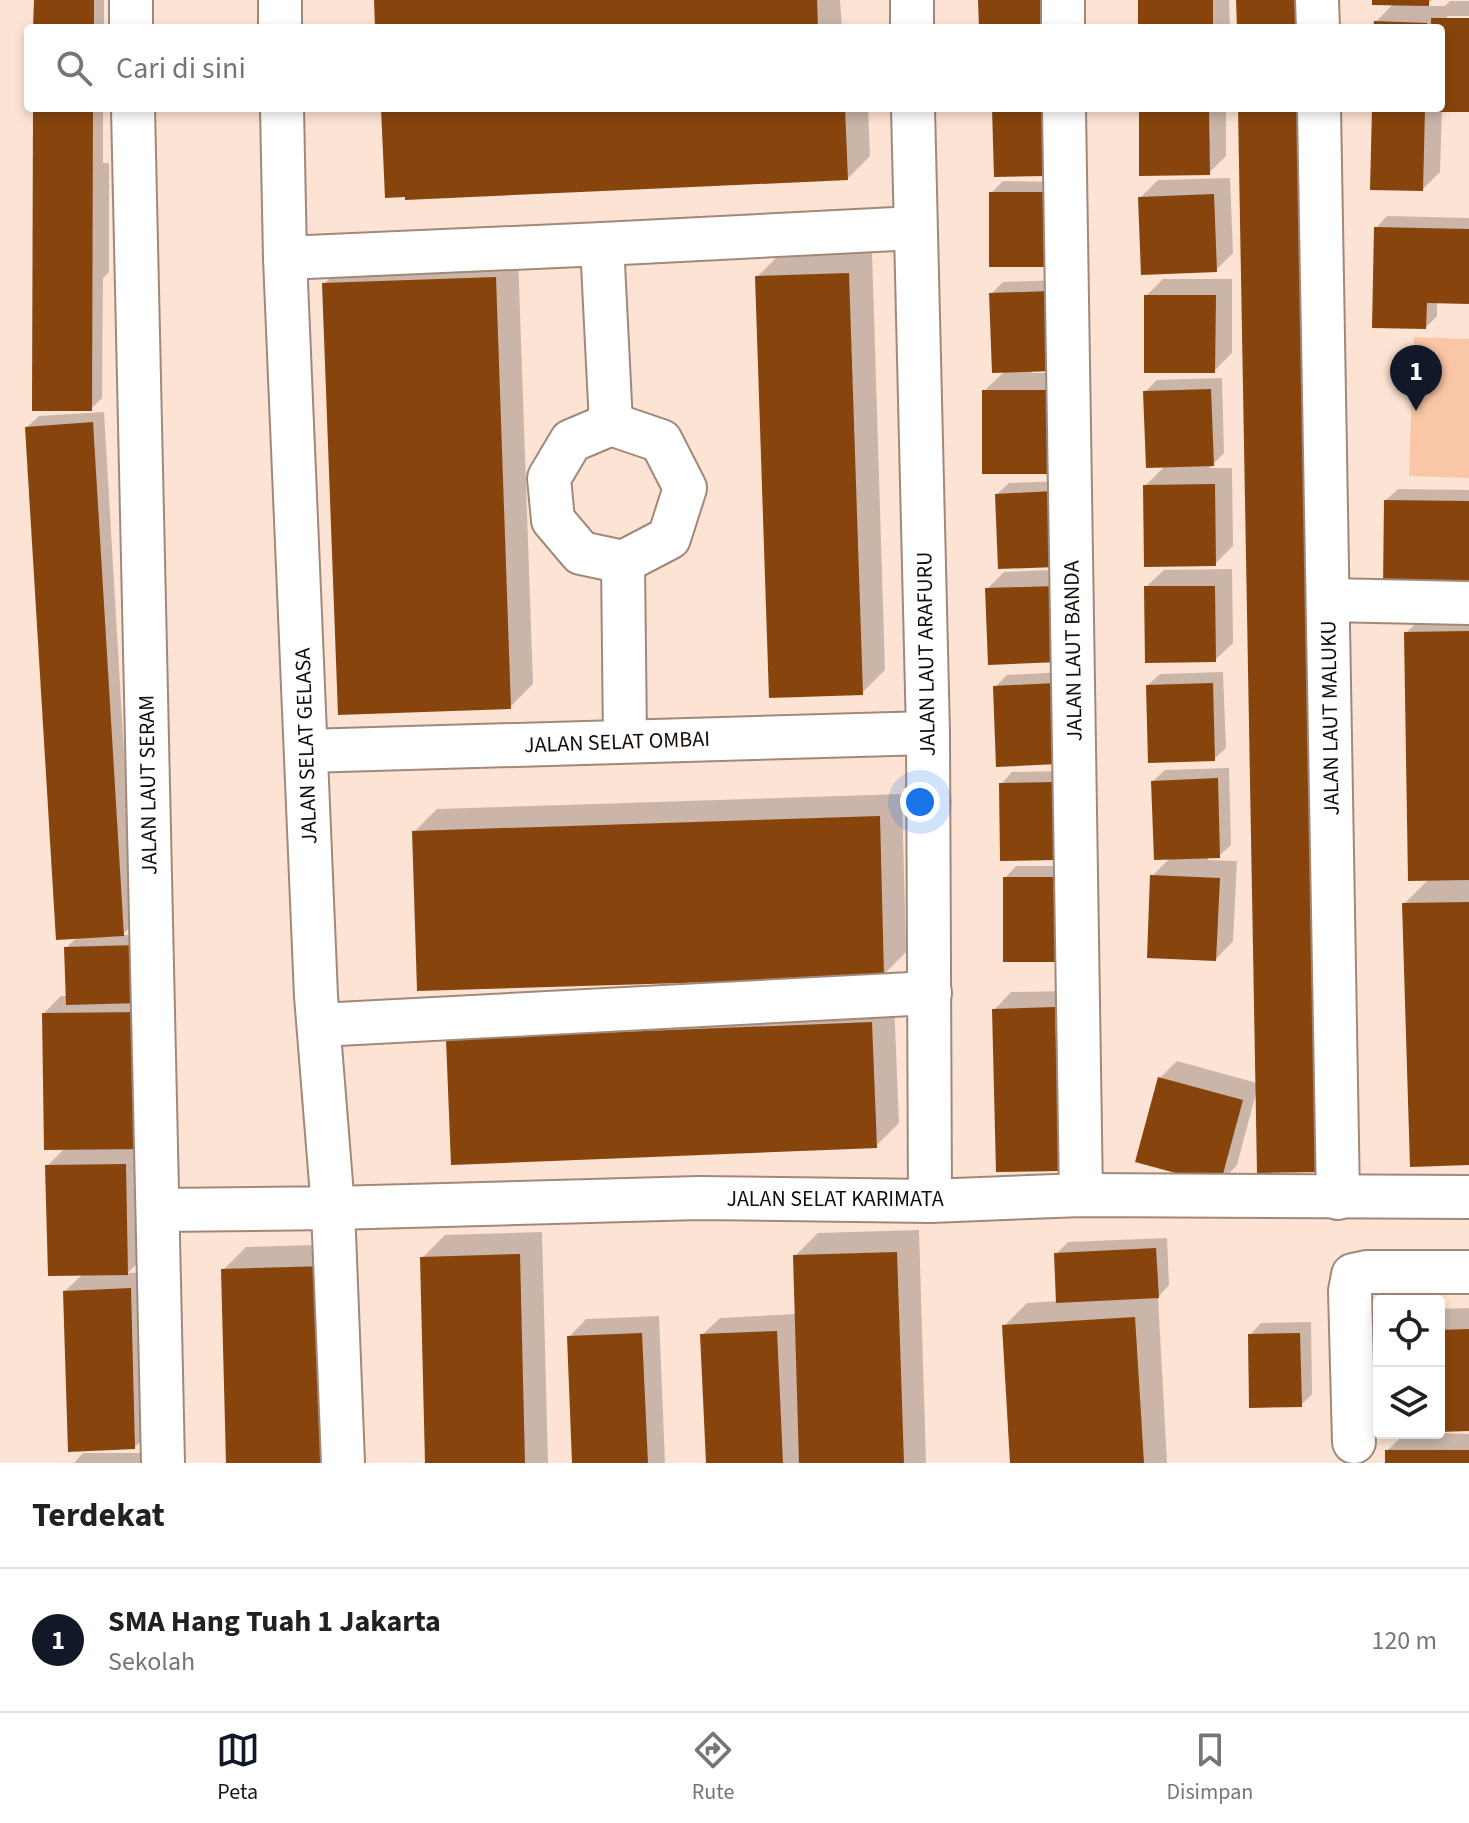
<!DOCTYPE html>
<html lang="id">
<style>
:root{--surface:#fff;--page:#f2f2f2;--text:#202124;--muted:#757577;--line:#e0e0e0;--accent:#111827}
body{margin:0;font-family:"Source Sans 3",sans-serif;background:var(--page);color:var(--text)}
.controls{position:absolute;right:24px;bottom:24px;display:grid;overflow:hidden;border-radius:8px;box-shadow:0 4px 12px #0003}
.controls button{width:72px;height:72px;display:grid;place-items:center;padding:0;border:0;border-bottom:2px solid var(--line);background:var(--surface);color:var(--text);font:40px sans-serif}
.you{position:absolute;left:920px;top:802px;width:28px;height:28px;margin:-20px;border:6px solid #fff;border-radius:50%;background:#1a73e8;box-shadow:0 0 0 12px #1a73e833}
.badge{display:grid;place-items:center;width:52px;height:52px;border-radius:50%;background:var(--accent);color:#fff;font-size:26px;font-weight:700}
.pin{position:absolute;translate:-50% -66px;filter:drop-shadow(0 2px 4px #0008)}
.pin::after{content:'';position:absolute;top:42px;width:28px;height:24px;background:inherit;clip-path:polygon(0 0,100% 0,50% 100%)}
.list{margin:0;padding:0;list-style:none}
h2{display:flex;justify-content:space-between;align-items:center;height:104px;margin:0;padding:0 32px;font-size:34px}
h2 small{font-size:26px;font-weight:400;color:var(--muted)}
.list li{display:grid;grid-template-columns:52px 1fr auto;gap:24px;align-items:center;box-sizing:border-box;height:144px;padding:0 32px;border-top:2px solid var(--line)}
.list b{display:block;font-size:30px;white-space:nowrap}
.list p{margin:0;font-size:26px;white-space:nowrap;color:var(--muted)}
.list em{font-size:26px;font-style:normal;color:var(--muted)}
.icon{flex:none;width:44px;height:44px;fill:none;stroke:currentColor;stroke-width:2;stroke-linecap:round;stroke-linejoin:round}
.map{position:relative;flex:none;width:1469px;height:1463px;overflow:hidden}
.search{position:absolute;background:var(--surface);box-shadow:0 4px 12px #0003;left:24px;right:24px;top:24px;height:88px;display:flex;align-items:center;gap:20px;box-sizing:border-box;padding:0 28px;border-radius:8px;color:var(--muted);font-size:30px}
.sheet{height:248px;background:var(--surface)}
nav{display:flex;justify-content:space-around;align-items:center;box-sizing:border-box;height:112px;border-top:2px solid var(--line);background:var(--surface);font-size:22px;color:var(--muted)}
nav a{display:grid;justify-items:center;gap:4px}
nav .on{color:var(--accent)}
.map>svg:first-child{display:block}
</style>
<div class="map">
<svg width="1469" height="1463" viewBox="0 0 1469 1463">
<rect width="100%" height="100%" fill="#fde3d3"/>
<polygon fill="#fac7a6" points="1414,337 1469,339 1469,478 1409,476"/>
<g fill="#0003">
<rect x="36" y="0" width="68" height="28"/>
<polygon points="376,0 840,0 842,28 377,28"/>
<polygon points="1140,0 1229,0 1230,28 1140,28"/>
<polygon points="1374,0 1432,0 1426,6 1445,6 1450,1 1469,1 1469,16 1447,16 1447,20 1469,20 1469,110 1442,110 1440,172 1423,189 1374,108 1441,108 1441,28 1375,28 1376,22 1394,3"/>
<polygon points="35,108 103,108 103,163 109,163 109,272 103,278 102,398 90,410"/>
<polygon points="383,108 868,108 870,156 847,179"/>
<polygon points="1141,108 1226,108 1226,156 1209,173"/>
<polygon points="1240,108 1327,108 1345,1147 1322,1170 1259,1171 1256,1093 1237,1165 1220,1183 1138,1161 1159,1079 1177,1061 1257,1083"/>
<polygon points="1230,178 1233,253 1216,270 1140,198 1158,180"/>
<polygon points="1003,181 1061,182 1049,265 991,193"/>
<polygon points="1387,216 1469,218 1469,302 1437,301 1437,316 1426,327 1376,228"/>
<polygon points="872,251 885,670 862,693 757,277 780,254"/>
<polygon points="518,255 533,684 510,707 324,284 347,261"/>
<polygon points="1163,279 1232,279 1232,353 1214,371 1146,296"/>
<polygon points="1062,280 1032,373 1072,373 1071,454 984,391 1005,371 991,294 1003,282"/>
<polygon points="1222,378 1224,453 1209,468 1232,468 1233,546 1215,564 1145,486 1165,466 1145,392 1157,380"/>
<polygon points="104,412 134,923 122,935 149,934 145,1255 128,1273 147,1272 152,1430 135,1447 65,1291 84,1273 47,1166 65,1148 44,1013 61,996 67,996 66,948 77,937 27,427 39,416"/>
<polygon points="1065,481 1056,565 997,494 1009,483"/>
<polygon points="1398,489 1469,490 1469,588 1386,500"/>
<polygon points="1073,569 1076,643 987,589 1004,572"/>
<polygon points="1232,569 1233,643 1215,660 1146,587 1164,570"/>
<polygon points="1469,609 1469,1163 1404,904 1429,879 1406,633 1429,610"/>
<polygon points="1065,672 1069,750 995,687 1007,675"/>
<polygon points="1223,672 1226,748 1214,759 1148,685 1160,674"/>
<polygon points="1229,768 1231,845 1219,856 1208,857 1208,860 1237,861 1233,941 1216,959 1152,876 1170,858 1153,781 1165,770"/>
<polygon points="1064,771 1065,847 1053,858 1001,784 1012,772"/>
<polygon points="902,794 906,952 883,975 414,832 437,809"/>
<polygon points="1016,866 1071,866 1071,948 1005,878"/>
<polygon points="1072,991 1075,1151 1058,1169 994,1010 1011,992"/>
<polygon points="894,1000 899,1123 876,1146 448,1040"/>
<polygon points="919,1230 926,1463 708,1463 702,1335 720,1318 796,1314 795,1256 818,1233"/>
<polygon points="542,1232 548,1463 427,1463 422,1258 445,1235"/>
<polygon points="1167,1238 1169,1285 1158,1297 1167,1463 1012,1463 1004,1326 1027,1303 1058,1301 1056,1254 1068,1242"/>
<polygon points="349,1244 228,1463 223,1270 246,1247"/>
<polygon points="1469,1308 1469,1429 1443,1430 1443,1433 1469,1434 1469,1463 1387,1463 1387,1451 1405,1433 1439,1433 1439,1309"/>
<polygon points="659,1316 665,1463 574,1463 569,1337 586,1319"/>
<polygon points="1311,1322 1312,1394 1301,1405 1250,1335 1261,1323"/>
<polygon points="83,1453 145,1453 145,1463 74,1463"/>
</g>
<g fill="#87450d">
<polygon points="34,0 94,0 94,28 33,28"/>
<polygon points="374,0 817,0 818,28 375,28"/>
<polygon points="978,0 1046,0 1046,28 979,28"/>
<rect x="1138" y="0" width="75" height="28"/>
<polygon points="1236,0 1303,0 1303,28 1237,28"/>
<polygon points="1372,0 1429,0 1429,6 1372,5"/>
<polygon points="1431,18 1469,18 1469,112 1429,112 1429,108 1441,108 1441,28 1431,28"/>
<polygon points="1374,21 1427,23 1427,28 1373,28"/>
<polygon points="33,108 93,108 92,411 32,411"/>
<polygon points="381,108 486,108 486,110 530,108 845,108 848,180 405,200 405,197 385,198"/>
<polygon points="992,108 1043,108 1044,176 994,177"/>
<polygon points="1139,108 1209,108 1210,175 1139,176"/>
<polygon points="1238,108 1305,108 1323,1172 1257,1173"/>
<polygon points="1372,108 1425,108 1423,191 1370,190"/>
<polygon points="989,192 1051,192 1050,267 989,267"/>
<polygon points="1214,194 1217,272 1141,275 1138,197"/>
<polygon points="1374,227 1469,229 1469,304 1427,303 1426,329 1372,328"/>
<polygon points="849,273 863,695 769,698 755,276"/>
<polygon points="496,277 511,709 338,715 322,283"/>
<polygon points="1051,291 1054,371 992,373 989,293"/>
<polygon points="1144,295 1216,295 1215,373 1144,373"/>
<polygon points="1211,389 1214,466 1146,468 1143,391"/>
<rect x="982" y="390" width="73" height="84"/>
<polygon points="93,422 124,936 56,940 25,427"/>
<polygon points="1215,484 1216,566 1144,567 1143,485"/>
<polygon points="1054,491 1057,567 998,569 995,494"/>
<polygon points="1384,500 1469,501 1469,590 1383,588"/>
<polygon points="1056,586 1060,662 988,665 985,588"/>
<polygon points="1144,586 1215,586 1216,662 1145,663"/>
<polygon points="1469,631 1469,880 1408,881 1404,632"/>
<polygon points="1055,683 1058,764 996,767 993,686"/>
<polygon points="1213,683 1215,761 1148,763 1146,685"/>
<polygon points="1218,778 1220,858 1154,860 1151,781"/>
<polygon points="1053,782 1054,860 1000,861 999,783"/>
<polygon points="880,816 884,977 417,991 412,831"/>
<polygon points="1150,875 1220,878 1216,961 1147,958"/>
<rect x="1003" y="877" width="57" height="85"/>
<polygon points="1469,902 1469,1165 1410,1167 1402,903"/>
<polygon points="138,945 140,1003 66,1005 64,947"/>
<polygon points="1055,1007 1059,1171 996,1172 992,1009"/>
<polygon points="144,1012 145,1149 44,1150 42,1013"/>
<polygon points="872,1022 877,1148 451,1165 446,1039"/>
<polygon points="1158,1077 1243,1100 1220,1185 1135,1162"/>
<polygon points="126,1164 128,1275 48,1276 45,1165"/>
<polygon points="1156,1248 1159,1298 1056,1303 1054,1253"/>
<polygon points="897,1252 904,1463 799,1463 793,1255"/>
<polygon points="520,1254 525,1463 425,1463 420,1257"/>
<polygon points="327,1266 333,1463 226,1463 221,1269"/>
<polygon points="131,1288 135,1449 68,1452 63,1291"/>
<polygon points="1135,1317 1144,1463 1010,1463 1002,1325"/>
<polygon points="1469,1329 1469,1431 1439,1432 1439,1330"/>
<polygon points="777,1331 783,1463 706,1463 700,1334"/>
<polygon points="642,1333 648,1463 572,1463 567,1336"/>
<polygon points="1300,1333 1302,1407 1249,1408 1248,1334"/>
<polygon points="1369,1333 1379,1333 1379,1435 1374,1435"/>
<rect x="1385" y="1450" width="84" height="13"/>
</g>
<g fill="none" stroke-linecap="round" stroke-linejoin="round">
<g stroke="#a0897a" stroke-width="46">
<g id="minor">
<polyline points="131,0 131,28"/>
<polyline points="280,0 280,28"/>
<polyline points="912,0 912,28"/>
<polyline points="1063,0 1063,28"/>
<polyline points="1317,0 1318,28"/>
<polyline points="133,108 163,1463"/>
<polyline points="913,108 928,733 930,1201"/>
<polyline points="1064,108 1081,1195"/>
<polyline points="1319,108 1338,1198"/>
<polyline points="602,244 611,424"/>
<polyline points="285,258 602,244 915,228"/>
<polygon points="611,424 661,441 685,488 669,538 623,562 581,553 553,520 549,478 571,441"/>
<polyline points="623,562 625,741"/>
<polyline points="1328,600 1469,603"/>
<polyline points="306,751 928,733"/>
<polyline points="319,1025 930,993"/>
<polyline points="158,1210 333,1208 316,996 285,258 282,108"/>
<polyline points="1354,1442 1350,1291 1353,1275 1367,1272 1469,1272"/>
<polyline points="343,1463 333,1208 699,1198 930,1201 1081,1195 1469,1197"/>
</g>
</g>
<use href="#minor" stroke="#fff" stroke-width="42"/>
</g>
<g text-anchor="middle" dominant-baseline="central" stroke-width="8" stroke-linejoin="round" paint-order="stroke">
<g font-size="22" fill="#160e08" stroke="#fff">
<text transform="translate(1073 651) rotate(-91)">JALAN LAUT BANDA</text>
<text transform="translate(926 654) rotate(-91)">JALAN LAUT ARAFURU</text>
<text transform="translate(1330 718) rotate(-91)">JALAN LAUT MALUKU</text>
<text transform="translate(617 742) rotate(-2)">JALAN SELAT OMBAI</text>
<text transform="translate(306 746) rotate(-92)">JALAN SELAT GELASA</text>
<text transform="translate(148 785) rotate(-91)">JALAN LAUT SERAM</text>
<text x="835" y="1199">JALAN SELAT KARIMATA</text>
</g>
</g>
</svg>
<div class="controls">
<button><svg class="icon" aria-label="locate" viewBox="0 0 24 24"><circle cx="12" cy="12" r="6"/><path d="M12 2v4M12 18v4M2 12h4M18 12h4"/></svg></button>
<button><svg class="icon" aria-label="layers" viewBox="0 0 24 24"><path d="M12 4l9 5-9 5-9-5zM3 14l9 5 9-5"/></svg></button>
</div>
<div class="you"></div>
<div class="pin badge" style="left:1416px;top:411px">1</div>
<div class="search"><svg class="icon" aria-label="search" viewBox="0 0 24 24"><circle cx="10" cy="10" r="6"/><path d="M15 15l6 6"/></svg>Cari di sini</div>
</div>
<section class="sheet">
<h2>Terdekat<small></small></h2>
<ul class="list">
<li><span class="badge">1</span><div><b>SMA Hang Tuah 1 Jakarta</b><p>Sekolah</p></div><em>120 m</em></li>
</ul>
</section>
<nav>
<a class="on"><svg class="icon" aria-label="map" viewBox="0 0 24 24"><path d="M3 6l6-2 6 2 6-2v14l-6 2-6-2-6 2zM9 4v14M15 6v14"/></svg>Peta</a>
<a><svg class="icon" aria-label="directions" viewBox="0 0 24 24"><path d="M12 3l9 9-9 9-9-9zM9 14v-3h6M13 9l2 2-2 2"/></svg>Rute</a>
<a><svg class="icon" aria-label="saved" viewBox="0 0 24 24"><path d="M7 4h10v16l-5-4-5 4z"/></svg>Disimpan</a>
</nav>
